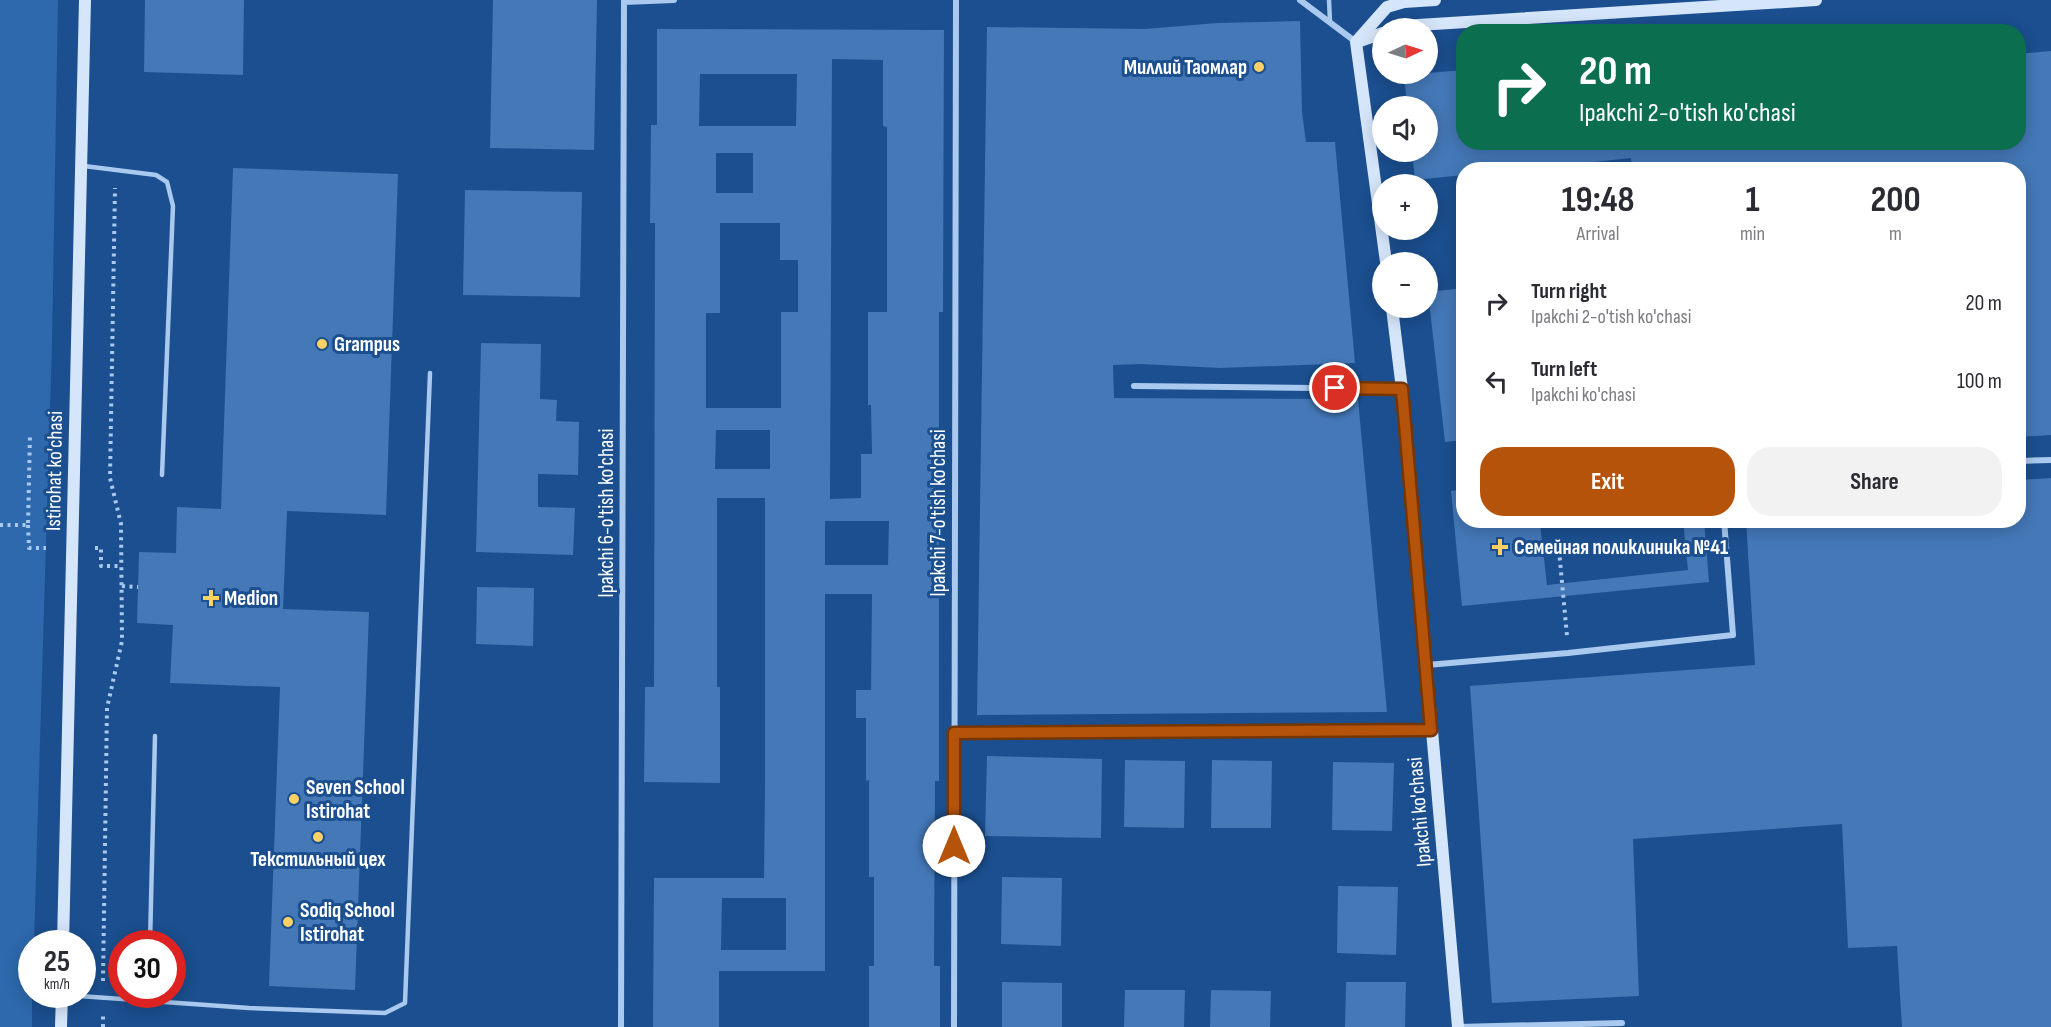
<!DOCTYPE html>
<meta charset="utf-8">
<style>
:root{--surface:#fff;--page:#f2f2f3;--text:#2b2b33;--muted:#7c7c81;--accent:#b45309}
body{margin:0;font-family:"Sofia Sans Condensed",sans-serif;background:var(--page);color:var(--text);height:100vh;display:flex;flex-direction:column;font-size:22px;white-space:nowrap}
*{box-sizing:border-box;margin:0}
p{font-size:20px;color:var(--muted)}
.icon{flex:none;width:33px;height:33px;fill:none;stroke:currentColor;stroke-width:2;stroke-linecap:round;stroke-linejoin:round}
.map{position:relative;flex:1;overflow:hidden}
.sheet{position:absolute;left:1456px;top:162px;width:570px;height:366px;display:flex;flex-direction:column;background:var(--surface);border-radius:24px;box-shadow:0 3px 15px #0003}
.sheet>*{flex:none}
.hud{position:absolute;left:1456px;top:24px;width:570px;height:126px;border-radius:24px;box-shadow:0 3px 15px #0003;background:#0b6e4f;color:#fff;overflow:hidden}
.needle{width:39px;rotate:86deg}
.fabs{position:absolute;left:1372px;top:18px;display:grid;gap:12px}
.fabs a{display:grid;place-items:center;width:66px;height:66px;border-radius:50%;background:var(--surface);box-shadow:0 3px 15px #0003;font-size:30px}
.speed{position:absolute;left:18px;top:930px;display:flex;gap:12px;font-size:30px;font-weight:700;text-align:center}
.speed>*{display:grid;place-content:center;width:78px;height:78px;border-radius:50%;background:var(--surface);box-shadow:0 3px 15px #0003;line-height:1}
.speed small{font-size:15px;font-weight:400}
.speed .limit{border:9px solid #d22;background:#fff;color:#111}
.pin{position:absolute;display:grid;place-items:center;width:51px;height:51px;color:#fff;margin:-26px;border:3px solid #fff;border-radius:50%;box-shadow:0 2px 6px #0007}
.me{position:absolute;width:66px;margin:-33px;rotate:0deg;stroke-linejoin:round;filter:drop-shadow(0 0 4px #0008)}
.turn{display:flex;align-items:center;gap:21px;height:126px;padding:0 24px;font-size:27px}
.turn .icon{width:78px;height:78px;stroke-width:2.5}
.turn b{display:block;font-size:42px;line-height:51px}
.eta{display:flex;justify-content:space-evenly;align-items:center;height:102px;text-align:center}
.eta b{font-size:36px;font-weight:700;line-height:42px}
.button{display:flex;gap:12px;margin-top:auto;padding:12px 24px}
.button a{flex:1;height:69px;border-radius:24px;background:var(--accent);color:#fff;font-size:24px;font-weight:700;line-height:69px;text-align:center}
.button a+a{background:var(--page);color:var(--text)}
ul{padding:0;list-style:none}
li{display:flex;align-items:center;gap:18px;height:78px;padding:0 24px}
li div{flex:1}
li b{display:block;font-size:22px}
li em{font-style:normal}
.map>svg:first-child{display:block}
.green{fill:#2e69ad}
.building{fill:#4478b7;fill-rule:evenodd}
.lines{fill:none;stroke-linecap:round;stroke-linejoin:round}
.path{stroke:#a9c9ee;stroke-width:4;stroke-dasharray:3 4.5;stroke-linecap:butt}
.service{stroke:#a9c9ee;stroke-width:4.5}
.minor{stroke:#a9c9ee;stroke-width:6}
.secondary{stroke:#d6e6fa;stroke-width:12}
.route-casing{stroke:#753606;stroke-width:15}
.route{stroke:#b45309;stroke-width:10}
.poi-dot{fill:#ffd166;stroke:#1b4f8f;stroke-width:2}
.labels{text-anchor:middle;stroke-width:6;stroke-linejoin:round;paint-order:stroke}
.poi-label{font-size:21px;font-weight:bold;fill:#fff;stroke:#1b4f8f;text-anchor:start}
.street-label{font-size:21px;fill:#fff;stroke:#1b4f8f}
</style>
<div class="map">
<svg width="2051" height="1027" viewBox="0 0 2051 1027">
<rect width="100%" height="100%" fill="#1b4f8f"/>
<path class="green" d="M 0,0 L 58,0 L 52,343 L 34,943 L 32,944 L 32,1027 L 0,1027 Z"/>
<path class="building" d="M 145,0 L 244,0 L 243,75 L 144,72 Z
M 493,0 L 597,0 L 594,150 L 490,148 Z
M 1300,21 L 1302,112 L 1306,142 L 1335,142 L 1355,363 L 1220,368 L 1141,364 L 1113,365 L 1114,398 L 1358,399 L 1387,712 L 977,715 L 987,27 L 1145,29 L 1217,23 Z
M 657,29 L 944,30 L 943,312 L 939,312 L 939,781 L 935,781 L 934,966 L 940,966 L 940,1027 L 869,1027 L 869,966 L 874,966 L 874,877 L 869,877 L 869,780 L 866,781 L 866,718 L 856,718 L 856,690 L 871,690 L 872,594 L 825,594 L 825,971 L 719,971 L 719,1027 L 653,1027 L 654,878 L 764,878 L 765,783 L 765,498 L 717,498 L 717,687 L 720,687 L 720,783 L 644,782 L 645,687 L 654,687 L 655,223 L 650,223 L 651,125 L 657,125 ZM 832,59 L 883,60 L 883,126 L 887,127 L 887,312 L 868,312 L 868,405 L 871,405 L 872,454 L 861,454 L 861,498 L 830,499 ZM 700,74 L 797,74 L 796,126 L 699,126 ZM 716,153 L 753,153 L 753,193 L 716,193 ZM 720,223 L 780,223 L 780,260 L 798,260 L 798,312 L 781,312 L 781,408 L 706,408 L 706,313 L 720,313 ZM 716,430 L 770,430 L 770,469 L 715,469 ZM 825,521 L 889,521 L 888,565 L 825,565 ZM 722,898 L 786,898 L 786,950 L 721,950 Z
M 2051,51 L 2051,435 L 2019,437 L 2019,170 L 1632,170 L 1631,158 L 1520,170 L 1464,170 L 1464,175 L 1415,180 L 1412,152 L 1428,152 L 1428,106 L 1407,106 L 1404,75 L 1464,70 L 1464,142 L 2019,142 L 2019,54 Z
M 233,168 L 398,174 L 386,515 L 287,511 L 283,609 L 369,612 L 355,990 L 269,986 L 280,687 L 170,683 L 173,625 L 137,623 L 139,552 L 176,553 L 177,507 L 221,509 Z
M 465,190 L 582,192 L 580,297 L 463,295 Z
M 1464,288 L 1464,440 L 1445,442 L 1428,292 Z
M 481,343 L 541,344 L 540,399 L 557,400 L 556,421 L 579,422 L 578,475 L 538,474 L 538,507 L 575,508 L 573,555 L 476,552 Z
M 2051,478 L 2051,1027 L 1902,1027 L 1897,946 L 1848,948 L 1842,824 L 1633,839 L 1639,996 L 1492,1003 L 1470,686 L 1755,665 L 1746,520 L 2019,520 L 2019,480 Z
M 1464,489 L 1464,520 L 1559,520 L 1559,522 L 1540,524 L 1547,585 L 1688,570 L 1683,520 L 1704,520 L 1709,582 L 1462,606 L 1451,491 Z
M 477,587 L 534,588 L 533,646 L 476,644 Z
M 987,756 L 1102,759 L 1101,838 L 985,836 Z
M 1125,760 L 1185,761 L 1184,828 L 1124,827 Z
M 1212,760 L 1272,761 L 1271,828 L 1211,828 Z
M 1333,762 L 1394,763 L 1392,831 L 1332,830 Z
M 1002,877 L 1062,878 L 1061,946 L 1001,944 Z
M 1338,886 L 1398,887 L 1396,955 L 1337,953 Z
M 1002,982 L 1062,983 L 1062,1027 L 1002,1027 Z
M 1346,982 L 1406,982 L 1405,1027 L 1345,1027 Z
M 1125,990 L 1185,990 L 1184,1027 L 1124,1027 Z
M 1211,990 L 1271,991 L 1270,1027 L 1210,1027 Z"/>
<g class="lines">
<path class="path" d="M 0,525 L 28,525 L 30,434
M 28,525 L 29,548 L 46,548
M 95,548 L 101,548 L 101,566 L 122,566
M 1559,550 L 1567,636
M 122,586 L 138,587
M 103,981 L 107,708 L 122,641 L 121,524 L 110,478 L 115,188
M 103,1027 L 103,1016"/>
<path class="service" d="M 1329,0 L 1330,22
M 84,166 L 156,175 L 167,182 L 173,206 L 162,475
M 150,944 L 155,736
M 65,995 L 249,1008 L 385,1013 L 405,1003 L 430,373"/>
<path class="minor" d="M 1300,0 L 1356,42
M 624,2 L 674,0
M 1134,386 L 1402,389
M 2019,461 L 2051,460
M 1427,665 L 1568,653 L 1733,635 L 1724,520
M 954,733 L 1431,730
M 621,1027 L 624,0
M 954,1027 L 956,0
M 1458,1027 L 1622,1023"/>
<path class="secondary" d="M 1394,28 L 1402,26 L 1816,0
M 1356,42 L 1386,262
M 1356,42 L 1387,7 L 1404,2 L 1435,0
M 1357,42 L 1383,33
M 1392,308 L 1402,389 L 1458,1027
M 63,944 L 85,0
M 61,1027 L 62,994"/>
</g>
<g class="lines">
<defs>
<path id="route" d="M 954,846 L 954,733 L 1431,730 L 1402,389 L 1335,388"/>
</defs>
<use href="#route" class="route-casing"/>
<use href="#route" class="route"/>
</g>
<g class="poi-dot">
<circle cx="1259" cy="67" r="6"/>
<circle cx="322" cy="344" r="6"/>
<path d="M1497 538h6v6h6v6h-6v6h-6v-6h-6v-6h6z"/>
<path d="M208 589h6v6h6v6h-6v6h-6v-6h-6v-6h6z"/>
<circle cx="294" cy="799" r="6"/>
<circle cx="318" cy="837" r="6"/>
<circle cx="288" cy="922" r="6"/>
</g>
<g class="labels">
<g class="poi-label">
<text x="1247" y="74" text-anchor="end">Миллий Таомлар</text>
<text x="334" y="351">Grampus</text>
<text x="1514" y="554">Семейная поликлиника №41</text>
<text x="224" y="605">Medion</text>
<text x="306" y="794">Seven School<tspan x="306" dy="24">Istirohat</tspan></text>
<text x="318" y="866" text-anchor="middle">Текстильный цех</text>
<text x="300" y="917">Sodiq School<tspan x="300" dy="24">Istirohat</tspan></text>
</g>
<g class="street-label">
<text transform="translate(54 471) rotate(-89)" y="7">Istirohat ko'chasi</text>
<text transform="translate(606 513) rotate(-90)" y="7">Ipakchi 6-o'tish ko'chasi</text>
<text transform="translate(938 513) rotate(-90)" y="7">Ipakchi 7-o'tish ko'chasi</text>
<text transform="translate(1419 812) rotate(-95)" y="7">Ipakchi ko'chasi</text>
</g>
</g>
</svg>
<div class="fabs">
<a><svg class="needle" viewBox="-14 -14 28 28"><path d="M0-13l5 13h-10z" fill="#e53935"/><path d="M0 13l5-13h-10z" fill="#7c7c81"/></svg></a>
<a><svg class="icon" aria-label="sound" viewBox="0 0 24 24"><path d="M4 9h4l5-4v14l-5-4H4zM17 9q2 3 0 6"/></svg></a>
<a>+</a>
<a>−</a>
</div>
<div class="speed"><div>25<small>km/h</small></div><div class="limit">30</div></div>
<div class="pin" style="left:1335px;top:388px;background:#d93025"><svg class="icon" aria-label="arrive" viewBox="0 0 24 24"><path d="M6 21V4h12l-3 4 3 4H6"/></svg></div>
<svg class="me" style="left:954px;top:846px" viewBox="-20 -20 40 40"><circle r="19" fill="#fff"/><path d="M0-13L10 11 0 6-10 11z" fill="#b45309"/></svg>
<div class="hud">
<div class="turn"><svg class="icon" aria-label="right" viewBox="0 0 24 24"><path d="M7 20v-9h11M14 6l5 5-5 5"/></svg><div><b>20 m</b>Ipakchi 2-o'tish ko'chasi</div></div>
</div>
<section class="sheet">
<div class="eta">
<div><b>19:48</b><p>Arrival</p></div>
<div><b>1</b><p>min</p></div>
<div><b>200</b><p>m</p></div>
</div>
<ul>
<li><svg class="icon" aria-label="right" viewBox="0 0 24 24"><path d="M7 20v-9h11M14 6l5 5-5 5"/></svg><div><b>Turn right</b><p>Ipakchi 2-o'tish ko'chasi</p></div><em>20 m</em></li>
<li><svg class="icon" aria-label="left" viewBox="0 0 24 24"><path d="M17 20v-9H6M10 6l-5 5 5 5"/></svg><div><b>Turn left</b><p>Ipakchi ko'chasi</p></div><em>100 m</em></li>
</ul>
<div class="button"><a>Exit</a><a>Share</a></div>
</section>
</div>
